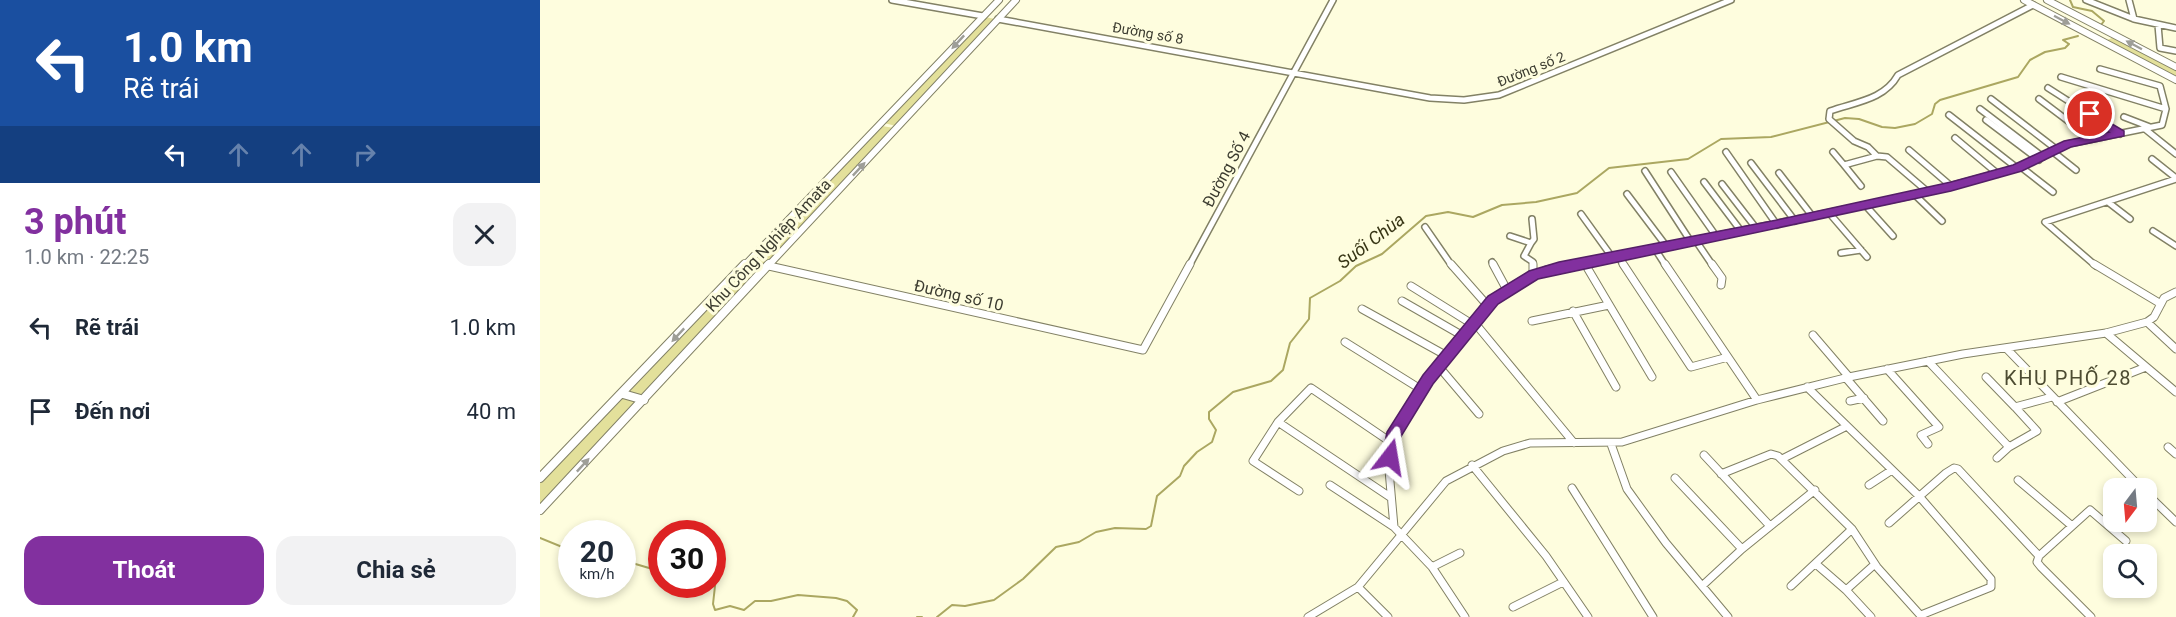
<!DOCTYPE html>
<html lang="vi">
<meta charset="utf-8">
<style>
:root{--surface:#fff;--page:#f2f2f3;--text:#1f2937;--muted:#747a83;--accent:#82309f}
body{margin:0;font-family:Roboto,sans-serif;background:var(--page);color:var(--text);height:100vh;display:flex;flex-direction:column;font-size:22px;white-space:nowrap}
*{box-sizing:border-box;margin:0}
p{font-size:20px;color:var(--muted)}
.icon{flex:none;width:33px;height:33px;fill:none;stroke:currentColor;stroke-width:2;stroke-linecap:round;stroke-linejoin:round}
.map{position:relative;flex:1;overflow:hidden}
.details{display:flex;flex-direction:column;background:var(--surface);width:540px}
.details>*{flex:none}
.top-card{background:#1a4fa0;color:#fff;overflow:hidden}
.needle{width:39px;rotate:196deg}
.controls{position:absolute;left:1563px;top:478px;display:grid;gap:12px}
.controls a{display:grid;place-items:center;width:54px;height:54px;border-radius:12px;background:var(--surface);box-shadow:0 3px 9px #0003;font-size:30px}
.speed{position:absolute;left:18px;top:520px;display:flex;gap:12px;font-size:30px;font-weight:700;text-align:center}
.speed>*{display:grid;place-content:center;width:78px;height:78px;border-radius:50%;background:var(--surface);box-shadow:0 3px 9px #0003;line-height:1}
.speed small{font-size:15px;font-weight:400}
.speed .limit{border:9px solid #d22;background:#fff;color:#111}
.pin{position:absolute;display:grid;place-items:center;width:51px;height:51px;color:#fff;margin:-26px;border:3px solid #fff;border-radius:50%;box-shadow:0 2px 6px #0007}
.me{position:absolute;width:66px;margin:-33px;rotate:14deg;stroke-linejoin:round;filter:drop-shadow(0 0 4px #0008)}
.turn{display:flex;align-items:center;gap:21px;height:126px;padding:0 24px;font-size:27px}
.turn .icon{width:78px;height:78px;stroke-width:2.5}
.turn b{display:block;font-size:42px;line-height:51px}
.lanes{display:flex;align-items:center;height:57px;padding:0 24px;background:#0003;justify-content:center;gap:30px;direction:ltr}
.lanes .off{opacity:.35}
.round{display:grid;place-items:center;flex:none;width:63px;height:63px;border-radius:18px;background:var(--page)}
.summary{display:flex;align-items:center;justify-content:space-between;height:102px;padding:0 24px}
h1{font-size:36px;font-weight:700;line-height:45px;color:var(--accent)}
.button{display:flex;gap:12px;margin-top:auto;padding:12px 24px}
.button a{flex:1;height:69px;border-radius:18px;background:var(--accent);color:#fff;font-size:24px;font-weight:700;line-height:69px;text-align:center}
.button a+a{background:var(--page);color:var(--text)}
ul{padding:0;list-style:none}
li{display:flex;align-items:center;gap:18px;height:84px;padding:0 24px}
li div{flex:1}
li b{display:block;font-size:22px}
li em{font-style:normal}
main{display:flex;flex:1;min-height:0}
.map>svg:first-child{display:block}
.green{fill:#e3e09b}
.lines{fill:none;stroke-linecap:round;stroke-linejoin:round}
.stream{stroke:#aba761;stroke-width:2}
.minor-far1-casing{stroke:#828165;stroke-width:8}
.minor-casing{stroke:#828165;stroke-width:9}
.tertiary-far1-casing{stroke:#828165;stroke-width:8}
.tertiary-casing{stroke:#828165;stroke-width:10}
.minor-far1{stroke:#fff;stroke-width:5}
.minor{stroke:#fff;stroke-width:7}
.tertiary-far1{stroke:#fff;stroke-width:6}
.tertiary{stroke:#fff;stroke-width:8}
.oneway{fill:#9e9e98}
.route{fill:#82309f;stroke:#541f67;stroke-width:1.5}
.labels{text-anchor:middle;stroke-width:6;stroke-linejoin:round;paint-order:stroke}
.far-street-label{font-size:14px;fill:#3c3c30;stroke:#fefdde}
.street-label{font-size:16px;fill:#3c3c30;stroke:#fefdde}
.water-label{font-size:18px;font-style:italic;fill:#373515;stroke:#fefdde}
.quarter-label{font-size:20px;letter-spacing:1.5px;fill:#4d4c32;stroke:#fefdde}
</style>
<main>
<section class="details">
<div class="top-card">
<div class="turn"><svg class="icon" aria-label="left" viewBox="0 0 24 24"><path d="M17 20v-9H6M10 6l-5 5 5 5"/></svg><div><b>1.0 km</b>Rẽ trái</div></div>
<div class="lanes"><svg class="icon" aria-label="left" viewBox="0 0 24 24"><path d="M17 20v-9H6M10 6l-5 5 5 5"/></svg><svg class="icon off" aria-label="ahead" viewBox="0 0 24 24"><path d="M12 20V5M6 11l6-6 6 6"/></svg><svg class="icon off" aria-label="ahead" viewBox="0 0 24 24"><path d="M12 20V5M6 11l6-6 6 6"/></svg><svg class="icon off" aria-label="right" viewBox="0 0 24 24"><path d="M7 20v-9h11M14 6l5 5-5 5"/></svg></div>
</div>
<div class="summary"><div><h1>3 phút</h1><p>1.0 km · 22:25</p></div><a class="round"><svg class="icon" aria-label="close" viewBox="0 0 24 24"><path d="M6 6l12 12M18 6L6 18"/></svg></a></div>
<ul>
<li><svg class="icon" aria-label="left" viewBox="0 0 24 24"><path d="M17 20v-9H6M10 6l-5 5 5 5"/></svg><div><b>Rẽ trái</b></div><em>1.0 km</em></li>
<li><svg class="icon" aria-label="arrive" viewBox="0 0 24 24"><path d="M6 21V4h12l-3 4 3 4H6"/></svg><div><b>Đến nơi</b></div><em>40 m</em></li>
</ul>
<div class="button"><a>Thoát</a><a>Chia sẻ</a></div>
</section>
<div class="map">
<svg width="1636" height="617" viewBox="0 0 1636 617">
<rect width="100%" height="100%" fill="#fefdde"/>
<path class="green" d="M 445,17 L 455,19 L 356,126 L 344,123 Z
M 1574,37 L 1636,69 L 1636,78 L 1565,41 Z
M 342,126 L 354,128 L 227,264 L 214,261 Z
M 211,264 L 224,267 L 103,397 L 88,393 Z
M 84,397 L 99,401 L 0,505 L 0,483 Z"/>
<g class="lines">
<path class="stream" d="M 1530,0 L 1533,7 L 1552,11 L 1564,21 L 1561,25
M 0,538 L 32,551
M 82,560 L 109,568 L 122,565
M 172,561 L 177,568 L 173,604 L 175,610 L 190,606 L 204,610 L 215,601 L 231,601 L 258,595 L 296,598 L 307,601 L 317,610 L 313,617
M 377,617 L 382,617
M 397,617 L 412,605 L 425,606 L 454,600 L 483,579 L 516,547 L 539,542 L 556,532 L 575,528 L 606,529 L 611,526 L 617,496 L 640,476 L 644,466 L 657,452 L 672,442 L 676,430 L 669,419 L 669,412 L 693,392 L 731,381 L 743,370 L 750,343 L 769,319 L 770,298 L 800,281 L 816,266 L 842,254 L 886,216 L 908,212 L 933,217 L 962,205 L 996,202 L 1037,193 L 1069,168 L 1148,159 L 1181,139 L 1231,137 L 1305,118 L 1319,119 L 1342,127 L 1355,128 L 1375,124 L 1392,114 L 1395,104 L 1400,100 L 1478,77 L 1490,60 L 1505,52 L 1525,48 L 1529,44 L 1523,40 L 1538,36"/>
<defs>
<path id="minor-far1" d="M 352,0 L 443,16
M 1546,0 L 1594,19 L 1636,28
M 1589,0 L 1594,19
M 458,19 L 890,98 L 924,100 L 959,95 L 1191,0
M 1618,25 L 1620,48 L 1636,51
M 1521,77 L 1626,109
M 1508,88 L 1580,134
M 1451,99 L 1516,149
M 1499,99 L 1552,139
M 1440,109 L 1503,157
M 1409,115 L 1477,168
M 1584,117 L 1610,127
M 1446,120 L 1499,160
M 1605,129 L 1636,154
M 1415,138 L 1458,174
M 1369,150 L 1411,186
M 1512,151 L 1536,170
M 1186,152 L 1237,225
M 1293,152 L 1304,165
M 1612,159 L 1636,178
M 1211,163 L 1255,221
M 1481,167 L 1513,192
M 1105,171 L 1151,242
M 1131,172 L 1176,236
M 1239,173 L 1273,217
M 1164,182 L 1201,231
M 1182,184 L 1216,228
M 1321,186 L 1304,165 L 1337,156
M 1388,192 L 1347,157 L 1337,156 L 1328,147 L 1314,141 L 1289,119 L 1290,111 C 1315,102 1344,100 1358,75 L 1493,5
M 1087,194 L 1127,247
M 1375,195 L 1402,221
M 1568,202 L 1590,219
M 1326,206 L 1353,236
M 1041,214 L 1072,257
M 1290,214 L 1327,257
M 885,227 L 912,266
M 1613,231 L 1636,246
M 970,236 L 991,243 L 984,256 L 993,262 L 993,266
M 1156,241 L 1173,266
M 991,243 L 994,239 L 992,219
M 1115,249 L 1126,266
M 1301,253 L 1321,250
M 1078,256 L 1084,266
M 952,262 L 954,266
M 1044,263 L 1046,266
M 649,266 L 793,0
M 1027,266 L 1375,195 L 1477,168 L 1528,144 L 1622,125 L 1626,109 L 1620,86 L 1560,69
M 1556,266 L 1505,222 L 1636,179"/>
<path id="minor" d="M 911,264 L 948,306
M 953,264 L 967,290
M 993,264 L 993,275
M 1045,264 L 1112,377
M 1083,264 L 1151,367 L 1188,357
M 1125,264 L 1217,400
M 1172,264 L 1182,278 L 1181,285
M 1554,264 L 1621,304
M 229,266 L 603,350 L 650,264
M 871,286 L 932,324
M 862,301 L 923,336
M 822,309 L 907,356
M 1033,311 L 1076,387
M 992,321 L 1069,305
M 934,322 L 1034,443
M 1607,322 L 1636,349
M 1566,333 L 1636,392
M 1273,335 L 1309,377
M 805,342 L 882,390
M 1466,348 L 1602,489
M 1388,361 L 1469,447
M 900,368 L 939,414
M 1347,369 L 1399,427 L 1381,435 L 1388,444
M 1446,377 L 1475,407
M 1306,378 L 1343,421
M 1267,387 L 1379,496 L 1451,579 L 1451,587 L 1381,615
M 1310,401 L 1324,398
M 1517,402 L 1606,367
M 738,422 L 850,497
M 1071,444 L 1087,489 L 1126,543 L 1188,617
M 1628,447 L 1636,454
M 1164,455 L 1230,526
M 1457,458 L 1469,447 L 1497,431 L 1475,407 L 1512,397
M 1242,459 L 1307,426
M 932,465 L 1006,556 L 1048,617
M 1181,474 L 1231,454 L 1238,456 L 1312,529 L 1337,567 L 1382,617
M 1135,478 L 1202,549
M 1478,480 L 1532,526
M 790,485 L 854,527
M 1329,485 L 1352,470
M 1032,488 L 1113,617
M 759,491 L 713,461 L 738,422 L 771,388 L 852,443
M 1606,493 L 1636,522
M 1349,523 L 1406,473 L 1414,468 L 1418,469 L 1499,556 L 1497,562 L 1501,567 L 1551,617
M 1499,556 L 1550,510 L 1586,541
M 1276,564 L 1306,590 L 1335,564
M 892,567 L 920,553
M 1162,586 L 1202,549 L 1275,490
M 1251,586 L 1312,529
M 818,587 L 848,617
M 1306,590 L 1331,617
M 973,607 L 1023,582
M 768,617 L 818,587 L 906,481 L 963,451 L 990,443 L 1082,442 L 1217,400 L 1309,377 L 1423,354 L 1566,333 L 1607,322 L 1614,317 L 1624,298 L 1636,292
M 925,617 L 892,567 L 854,527 L 849,470 L 852,436 L 888,379 L 943,310 L 967,290 L 1006,270 L 1034,264"/>
<path id="tertiary-far1" d="M 1484,0 L 1636,80
M 1507,0 L 1636,67
M 204,266 L 459,0
M 228,266 L 476,0"/>
<path id="tertiary" d="M 83,394 L 104,400
M 0,478 L 205,264
M 0,510 L 229,264"/>
</defs>
<use href="#minor-far1" class="minor-far1-casing"/>
<use href="#minor" class="minor-casing"/>
<use href="#tertiary-far1" class="tertiary-far1-casing"/>
<use href="#tertiary" class="tertiary-casing"/>
<use href="#minor-far1" class="minor-far1"/>
<use href="#minor" class="minor"/>
<use href="#tertiary-far1" class="tertiary-far1"/>
<use href="#tertiary" class="tertiary"/>
</g>
<defs><path id="oneway-solid" d="M-6-.8H1V-3.2L6.5 0L1 3.2V.8H-6Z" transform="scale(1.5)"/></defs>
<g class="oneway">
<use href="#oneway-solid" transform="translate(1522 20) rotate(28)"/>
<use href="#oneway-solid" transform="translate(418 42) rotate(133)"/>
<use href="#oneway-solid" transform="translate(1594 45) rotate(-152)"/>
<use href="#oneway-solid" transform="translate(319 169) rotate(-47)"/>
<use href="#oneway-solid" transform="translate(138 335) rotate(133)"/>
<use href="#oneway-solid" transform="translate(43 465) rotate(-47)"/>
</g>
<path class="route" d="M 1550,111 L 1584,131 L 1584,136 L 1531,147 L 1482,171 L 1411,191 L 998,279 L 958,304 L 893,384 L 860,438 L 856,462 L 845,462 L 842,457 L 847,432 L 883,375 L 948,296 L 989,271 L 1019,262 L 1237,220 L 1411,182 L 1473,165 L 1524,141 L 1569,132 L 1546,117 L 1544,114 Z"/>
<g class="labels">
<g class="far-street-label">
<text transform="translate(608 33) rotate(10)" y="5">Đường số 8</text>
<text transform="translate(991 69) rotate(-22)" y="5">Đường số 2</text>
</g>
<g class="street-label">
<text transform="translate(686 169) rotate(-62)" y="6">Đường Số 4</text>
<text transform="translate(228 245) rotate(-47)" y="6">Khu Công Nghiệp Amata</text>
<text transform="translate(419 295) rotate(13)" y="6">Đường số 10</text>
</g>
<g class="water-label">
<text transform="translate(831 241) rotate(-37)" y="6">Suối Chùa</text>
</g>
<g class="quarter-label">
<text x="1528" y="385">KHU PHỐ 28</text>
</g>
</g>
</svg>
<div class="controls">
<a><svg class="needle" viewBox="-14 -14 28 28"><path d="M0-13l5 13h-10z" fill="#e53935"/><path d="M0 13l5-13h-10z" fill="#747a83"/></svg></a>
<a><svg class="icon" aria-label="search" viewBox="0 0 24 24"><circle cx="10" cy="10" r="6"/><path d="M15 15l6 6"/></svg></a>
</div>
<div class="speed"><div>20<small>km/h</small></div><div class="limit">30</div></div>
<div class="pin" style="left:1550px;top:114px;background:#d93025"><svg class="icon" aria-label="arrive" viewBox="0 0 24 24"><path d="M6 21V4h12l-3 4 3 4H6"/></svg></div>
<svg class="me" style="left:850px;top:457px" viewBox="-20 -20 40 40"><path d="M0-17L14 15 0 8-14 15z" fill="#82309f" stroke="#fff" stroke-width="4"/></svg>
</div>
</main>
